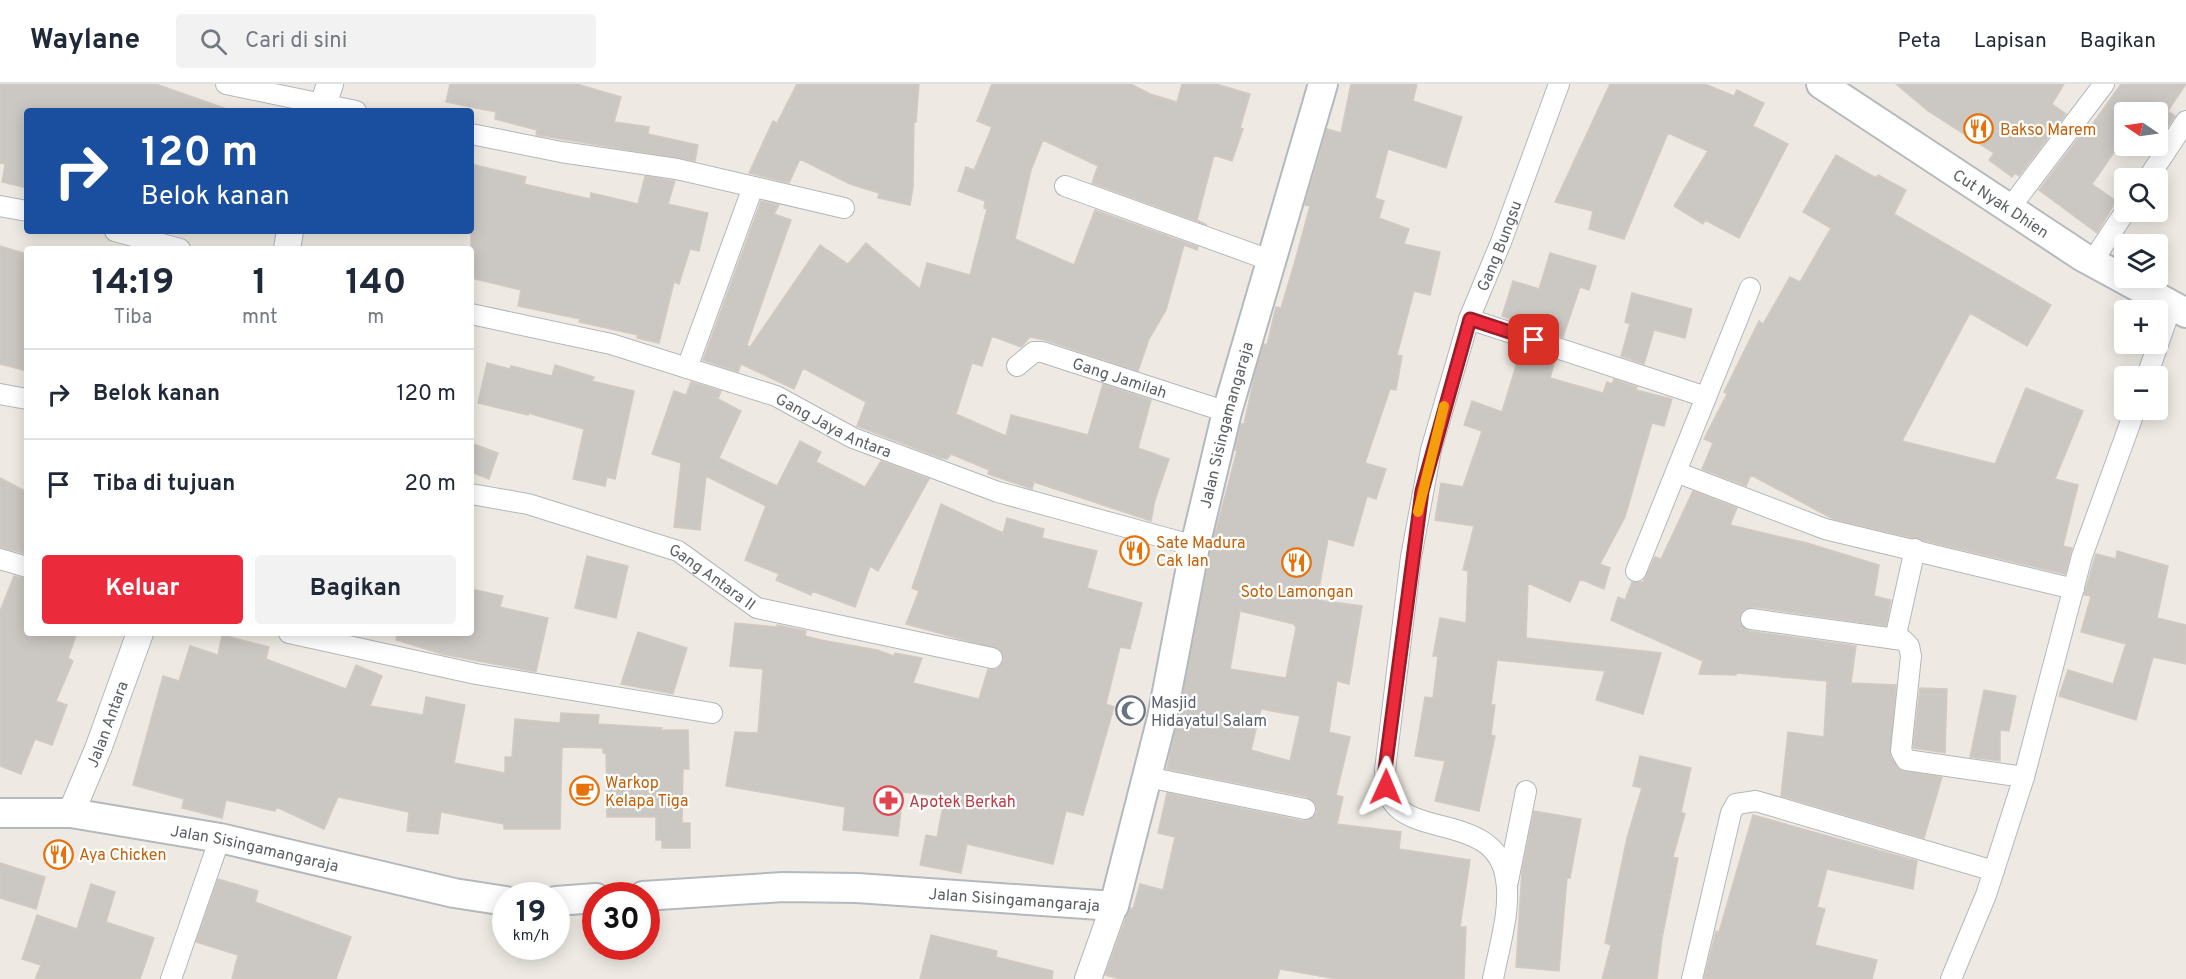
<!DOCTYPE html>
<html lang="id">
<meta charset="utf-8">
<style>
:root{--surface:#fff;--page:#f2f2f3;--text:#1f2937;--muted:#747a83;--line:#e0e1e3;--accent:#eb2b3c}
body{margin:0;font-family:Overpass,sans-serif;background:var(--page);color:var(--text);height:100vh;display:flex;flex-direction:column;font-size:22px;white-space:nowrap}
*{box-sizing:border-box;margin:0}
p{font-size:20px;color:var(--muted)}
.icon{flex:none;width:33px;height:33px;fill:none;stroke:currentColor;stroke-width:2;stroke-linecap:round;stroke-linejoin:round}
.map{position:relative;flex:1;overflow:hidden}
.panel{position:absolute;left:24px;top:162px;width:450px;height:390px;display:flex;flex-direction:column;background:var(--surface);border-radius:6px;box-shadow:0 3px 15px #0003}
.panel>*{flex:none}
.guide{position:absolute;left:24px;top:24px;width:450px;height:126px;border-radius:6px;box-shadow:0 3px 15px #0003;background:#1a4fa0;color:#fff;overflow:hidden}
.needle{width:39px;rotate:283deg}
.buttons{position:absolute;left:2114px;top:18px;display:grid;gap:12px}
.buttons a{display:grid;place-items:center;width:54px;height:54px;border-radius:6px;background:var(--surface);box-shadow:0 3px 15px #0003;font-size:30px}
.speed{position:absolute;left:492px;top:798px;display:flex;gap:12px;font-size:30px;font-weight:700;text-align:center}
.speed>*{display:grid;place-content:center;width:78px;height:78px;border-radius:50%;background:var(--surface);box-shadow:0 3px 15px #0003;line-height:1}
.speed small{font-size:15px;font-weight:400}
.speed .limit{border:9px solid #d22;background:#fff;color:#111}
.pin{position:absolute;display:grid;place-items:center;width:51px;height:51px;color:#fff;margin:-26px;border-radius:12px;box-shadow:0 3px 9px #0006}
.me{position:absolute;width:66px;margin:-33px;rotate:1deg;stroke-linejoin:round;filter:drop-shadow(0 0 4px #0008)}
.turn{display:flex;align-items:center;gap:21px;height:126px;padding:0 18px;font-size:27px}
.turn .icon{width:78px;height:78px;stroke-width:2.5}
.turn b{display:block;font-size:42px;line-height:51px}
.eta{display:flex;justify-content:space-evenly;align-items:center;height:102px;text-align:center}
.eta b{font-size:36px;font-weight:700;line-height:42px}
.primary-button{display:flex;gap:12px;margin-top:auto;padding:12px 18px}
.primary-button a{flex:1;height:69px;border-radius:6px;background:var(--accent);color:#fff;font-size:24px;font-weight:700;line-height:69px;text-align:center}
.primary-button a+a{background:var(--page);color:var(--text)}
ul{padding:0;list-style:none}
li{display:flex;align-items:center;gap:18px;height:90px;padding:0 18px;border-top:2px solid var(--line)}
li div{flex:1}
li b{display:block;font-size:22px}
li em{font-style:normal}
header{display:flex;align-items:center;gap:36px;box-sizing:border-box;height:84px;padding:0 30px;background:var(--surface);border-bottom:2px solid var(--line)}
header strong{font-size:28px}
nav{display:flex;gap:33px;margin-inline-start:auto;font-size:21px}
.search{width:420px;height:54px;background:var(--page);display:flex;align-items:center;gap:15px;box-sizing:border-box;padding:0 21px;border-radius:6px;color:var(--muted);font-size:22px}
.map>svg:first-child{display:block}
.building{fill:#cbc7c2;stroke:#d3cac1;stroke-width:1.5;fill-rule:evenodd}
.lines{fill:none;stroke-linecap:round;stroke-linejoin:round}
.minor-casing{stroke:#b3b7ba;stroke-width:22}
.tertiary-casing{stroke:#b3b7ba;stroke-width:28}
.secondary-casing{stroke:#b4b9bd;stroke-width:32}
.minor{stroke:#fff;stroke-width:20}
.tertiary{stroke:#fff;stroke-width:26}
.secondary{stroke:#fff;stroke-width:28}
.route-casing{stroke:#991c27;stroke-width:15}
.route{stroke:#eb2b3c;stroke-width:10}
.slow{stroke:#f59e0b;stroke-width:10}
.labels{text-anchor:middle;stroke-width:4.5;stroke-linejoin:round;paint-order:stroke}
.food-label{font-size:16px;fill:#c56008;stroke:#fff;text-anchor:start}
.street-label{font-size:16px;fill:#5b6064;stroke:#fff}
.worship-label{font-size:16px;fill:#5b616d;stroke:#fff;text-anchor:start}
.health-label{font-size:16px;fill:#be3a42;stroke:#fff;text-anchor:start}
</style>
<header>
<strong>Waylane</strong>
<div class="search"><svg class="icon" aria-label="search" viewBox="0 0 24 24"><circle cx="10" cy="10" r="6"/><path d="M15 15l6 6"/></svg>Cari di sini</div>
<nav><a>Peta</a><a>Lapisan</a><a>Bagikan</a></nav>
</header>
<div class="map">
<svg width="2186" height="895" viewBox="0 0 2186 895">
<rect width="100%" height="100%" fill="#eeeae3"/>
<path class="building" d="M 0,0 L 156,0 L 224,24 L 223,27 L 27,27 L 27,104 L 2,98 L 5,80 L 0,79 Z
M 450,0 L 577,0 L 621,13 L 614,38 L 649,43 L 648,50 L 698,61 L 695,77 L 536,51 L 537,46 L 495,35 L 496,28 L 446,18 Z
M 797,0 L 919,0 L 916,38 L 914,38 L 913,103 L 910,121 L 878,114 L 879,109 L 850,100 L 800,75 L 789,99 L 749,89 L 773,37 L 777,39 Z
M 992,0 L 1131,0 L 1150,10 L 1177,18 L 1182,0 L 1216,0 L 1250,10 L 1240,44 L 1243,45 L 1232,77 L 1214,71 L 1197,136 L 1207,141 L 1092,99 L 1098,82 L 1043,56 L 1031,86 L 1015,155 L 1074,181 L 1095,126 L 1198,163 L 1197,166 L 1184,161 L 1166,226 L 1149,255 L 1138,287 L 1045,256 L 1030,253 L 1021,263 L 992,252 L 982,282 L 972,279 L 956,330 L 1006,352 L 1011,331 L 1088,351 L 1103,300 L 1151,316 L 1138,364 L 1169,375 L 1155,416 L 1151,437 L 1034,398 L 1032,405 L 988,390 L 989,386 L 951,370 L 947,375 L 941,374 L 857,342 L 866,318 L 803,284 L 794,305 L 741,280 L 738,288 L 703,276 L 761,117 L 779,121 L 774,130 L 791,136 L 747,261 L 750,263 L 820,161 L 848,180 L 866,159 L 920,205 L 927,179 L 970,191 L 987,125 L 984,124 L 985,117 L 958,107 L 966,83 L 974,86 L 992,43 L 977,37 Z
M 1351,0 L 1417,0 L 1413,17 L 1462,33 L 1446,84 L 1388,65 L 1375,114 L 1384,117 L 1379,134 L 1409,145 L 1404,160 L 1440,168 L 1430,211 L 1414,207 L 1397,271 L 1402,272 L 1396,306 L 1390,305 L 1365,379 L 1386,385 L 1376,415 L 1367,412 L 1353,462 L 1328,455 L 1317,516 L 1362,522 L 1349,600 L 1337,597 L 1329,648 L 1350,653 L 1336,711 L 1343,713 L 1337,740 L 1401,748 L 1399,765 L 1470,776 L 1460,843 L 1466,843 L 1464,895 L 1337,895 L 1280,885 L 1277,895 L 1120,895 L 1105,891 L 1126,833 L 1131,824 L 1133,825 L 1140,800 L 1163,806 L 1175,753 L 1158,749 L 1167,709 L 1303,737 L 1309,736 L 1317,728 L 1316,721 L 1307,713 L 1167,685 L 1211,465 L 1237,367 L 1235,366 L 1241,340 L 1244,340 L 1255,290 L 1264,260 L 1267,261 L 1276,223 L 1281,224 L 1295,177 L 1310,122 L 1305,121 L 1327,45 L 1341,49 ZM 1240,527 L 1294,540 L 1296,544 L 1286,594 L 1230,585 ZM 1261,625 L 1300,632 L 1290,677 L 1251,666 Z
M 1610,0 L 1705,0 L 1734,12 L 1737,6 L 1764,19 L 1753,42 L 1788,60 L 1739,154 L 1705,136 L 1703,140 L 1674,122 L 1708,67 L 1668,49 L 1624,155 L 1589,145 L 1593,127 L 1555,118 Z
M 1896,0 L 2064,0 L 2052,20 L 2066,30 L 2019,92 L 2015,89 L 2012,93 L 1989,76 L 1994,69 L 1928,27 Z
M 2121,0 L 2186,0 L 2168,27 L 2175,32 L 2157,58 L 2157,28 L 2124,28 L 2124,54 L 2092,100 L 2116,117 L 2097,149 L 2039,106 L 2089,40 L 2091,42 Z
M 1836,71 L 1876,94 L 1878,91 L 1906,106 L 1894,130 L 2051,221 L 2027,262 L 1970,229 L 1902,357 L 1995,380 L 2026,304 L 2083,327 L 2055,395 L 2078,401 L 2063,462 L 2072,464 L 2065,490 L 1833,435 L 1751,391 L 1746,402 L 1702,385 L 1713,359 L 1704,355 L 1727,310 L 1724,308 L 1759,237 L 1763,240 L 1790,193 L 1800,198 L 1831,144 L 1803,128 Z
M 471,80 L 526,93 L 524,100 L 590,115 L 591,109 L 638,120 L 645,92 L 675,97 L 668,120 L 708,129 L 699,167 L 690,165 L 679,200 L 674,198 L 659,259 L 637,254 L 638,251 L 579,238 L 580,235 L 518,222 L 521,206 L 471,194 Z
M 0,162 L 27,170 L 27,287 L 0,280 Z
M 1550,169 L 1596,182 L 1589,206 L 1580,203 L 1563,253 L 1502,232 L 1513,197 L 1539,205 Z
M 1632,209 L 1692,225 L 1685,254 L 1654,246 L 1644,280 L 1621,272 L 1630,240 L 1625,238 Z
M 1521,265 L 1555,276 L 1550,294 L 1603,309 L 1607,298 L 1612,300 L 1614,295 L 1637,303 L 1636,306 L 1672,315 L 1664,342 L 1652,339 L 1625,433 L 1600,480 L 1610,484 L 1604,505 L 1580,495 L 1570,518 L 1528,499 L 1526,554 L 1661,569 L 1643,630 L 1596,616 L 1605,587 L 1497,576 L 1491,621 L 1495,621 L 1491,651 L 1495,652 L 1479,727 L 1435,717 L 1445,677 L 1415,672 L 1425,613 L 1433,614 L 1438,572 L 1433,572 L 1440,534 L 1466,539 L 1468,487 L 1463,486 L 1474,442 L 1435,436 L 1441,399 L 1463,403 L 1482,347 L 1464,341 L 1472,317 L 1502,328 Z
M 487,279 L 510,285 L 511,282 L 552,292 L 555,281 L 594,293 L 592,297 L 634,307 L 615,395 L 607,393 L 605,402 L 573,395 L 584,345 L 528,329 L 528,331 L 478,319 Z
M 691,298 L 721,307 L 718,315 L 741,327 L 719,374 L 777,402 L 800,357 L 821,368 L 816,378 L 865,403 L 881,377 L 929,395 L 878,487 L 870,482 L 855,523 L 812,507 L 811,511 L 776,496 L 779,490 L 745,476 L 766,422 L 706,392 L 700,446 L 674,443 L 681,379 L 652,370 L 674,307 L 686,311 Z
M 471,359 L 498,369 L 489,395 L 471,388 Z
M 0,394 L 27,408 L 27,470 L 0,463 Z
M 1693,407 L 1737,424 L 1730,441 L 1807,459 L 1879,481 L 1874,512 L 1891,516 L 1886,542 L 1753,523 L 1742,527 L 1740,539 L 1749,547 L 1856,562 L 1851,599 L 1896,601 L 1891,673 L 1900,686 L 1942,693 L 1924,754 L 1781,712 L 1788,648 L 1824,653 L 1827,597 L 1736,589 L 1736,591 L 1699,590 L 1703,577 L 1611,536 L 1618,513 L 1625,516 L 1632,498 L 1643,498 L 1655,473 L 1661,475 Z
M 941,420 L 1003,449 L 1007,434 L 1044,445 L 1042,454 L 1097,467 L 1087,504 L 1142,519 L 1130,565 L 1120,563 L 1106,620 L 1114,623 L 1083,731 L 1066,727 L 1053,780 L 967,760 L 961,789 L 920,781 L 926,751 L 937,753 L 945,712 L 903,708 L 898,752 L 843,746 L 845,723 L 726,702 L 735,648 L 758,649 L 763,585 L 730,582 L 735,539 L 777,543 L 777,541 L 806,547 L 805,552 L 821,556 L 877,566 L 894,572 L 895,569 L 922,574 L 913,599 L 979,615 L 988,585 L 996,585 L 1004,577 L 1000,566 L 906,540 L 919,507 L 912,504 Z
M 2117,467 L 2168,482 L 2157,534 L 2186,541 L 2186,580 L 2153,573 L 2136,636 L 2059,612 L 2068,586 L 2113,600 L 2126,560 L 2081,548 L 2091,512 L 2084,511 L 2096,470 L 2116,475 Z
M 587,472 L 628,482 L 616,534 L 575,524 Z
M 14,492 L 27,495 L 27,549 L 77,549 L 68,574 L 73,577 L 56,617 L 67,621 L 52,661 L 35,655 L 21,690 L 0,682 L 0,527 Z
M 471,505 L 503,512 L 500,523 L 548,534 L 536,588 L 442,570 L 396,556 L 397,549 L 471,549 Z
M 638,548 L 687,564 L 673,610 L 621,600 Z
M 222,551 L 269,563 L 266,575 L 346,605 L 356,581 L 382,592 L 370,622 L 423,631 L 426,613 L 465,621 L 454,679 L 505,689 L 505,673 L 512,673 L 515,635 L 560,639 L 561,629 L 599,631 L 598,640 L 662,644 L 661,646 L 688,646 L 689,685 L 683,685 L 682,739 L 690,739 L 690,764 L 662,764 L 662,756 L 656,756 L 656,733 L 607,733 L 606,669 L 603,669 L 603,664 L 562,663 L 560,745 L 504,745 L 504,740 L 441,728 L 438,750 L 407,747 L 409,728 L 338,713 L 324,745 L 276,723 L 275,727 L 226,716 L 222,734 L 182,724 L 184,715 L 133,701 L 163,592 L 179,597 L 190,562 L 218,571 Z
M 1920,604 L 1947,605 L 1945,669 L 1913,664 Z
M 1984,606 L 2016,612 L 2009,647 L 2000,646 L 2000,677 L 1970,673 Z
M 1640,672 L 1691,684 L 1681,728 L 1685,730 L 1673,773 L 1678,774 L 1662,854 L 1657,895 L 1602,895 L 1611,861 L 1605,859 L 1627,754 L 1642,704 L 1633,702 Z
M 1534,727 L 1581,735 L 1570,794 L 1567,794 L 1559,887 L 1516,883 L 1522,786 Z
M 1753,731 L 1917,777 L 1913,805 L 1827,785 L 1817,823 L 1825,825 L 1815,861 L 1877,876 L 1872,895 L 1704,895 L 1716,847 L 1719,848 Z
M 0,779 L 45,793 L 36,825 L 0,814 Z
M 218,795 L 258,807 L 255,818 L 351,853 L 336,895 L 232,895 L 238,871 L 196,858 Z
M 91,800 L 115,808 L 106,838 L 154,854 L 140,895 L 35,895 L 41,881 L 22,875 L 37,831 L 77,845 Z
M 931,851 L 997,867 L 996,873 L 1053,887 L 1052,895 L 920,895 Z"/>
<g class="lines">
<defs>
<g id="minor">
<path d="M 226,0 L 356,27"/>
<path d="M 471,50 L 561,68 L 677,85 L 844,124"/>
<path d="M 2148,94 L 2186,37"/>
<path d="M 1065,102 L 1272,177"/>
<path d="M 0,122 L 27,127"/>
<path d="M 2009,125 L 2104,0"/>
<path d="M 115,147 L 180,165"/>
<path d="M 2092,178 L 2125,128"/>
<path id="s1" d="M 471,230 L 611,260 L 776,312 L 853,354 L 998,408 L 1195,462"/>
<path d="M 1469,235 L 1706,313"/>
<path id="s2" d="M 1017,282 L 1034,268 L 1042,268 L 1227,328"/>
<path d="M 687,284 L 753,103"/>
<path d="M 2147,292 L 2171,223"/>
<path d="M 0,310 L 27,315"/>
<path d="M 1676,388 L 1825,445 L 2074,505"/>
<path id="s3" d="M 471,410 L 528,420 L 678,467 L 757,524 L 992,574"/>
<path d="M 0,475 L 27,483"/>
<path d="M 1636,487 L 1750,204"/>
<path d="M 1751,535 L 1903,556 L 1909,562 L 1911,572 L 1901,667 L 1906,676 L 2024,693"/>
<path d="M 289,549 L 476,590 L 712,629"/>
<path d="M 1895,555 L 1915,465"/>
<path d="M 1147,693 L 1305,725"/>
<path d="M 1508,797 L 1526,707"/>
<path d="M 171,895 L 220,754"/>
<path id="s4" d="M 1493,895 C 1499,863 1511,827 1506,795 C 1497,731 1415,753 1392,717 C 1386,707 1386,696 1385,686 L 1411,473 L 1431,366 L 1469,235 L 1501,158 L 1559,0"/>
<path d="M 1692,895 L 1731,729 L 1736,720 L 1756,717 L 1994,787"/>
<path d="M 1951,895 L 1986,811 L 2024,693 L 2082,472 L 2135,326"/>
</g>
<g id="tertiary">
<path d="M 321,27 L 330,0"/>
<path d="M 287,165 L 290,147"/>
<path id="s5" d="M 71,729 L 98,665 L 140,549"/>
<path d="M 1088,895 L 1114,822"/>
</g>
<g id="secondary">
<path id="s6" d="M 1821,0 L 2083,173 L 2186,229"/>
<path id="s7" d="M 0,729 L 71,729 L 220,754 L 454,809 L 506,817"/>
<path id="s8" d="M 643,812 L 783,803 L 857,804 L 1114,822 L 1162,634 L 1195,462 L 1227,328 L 1323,0"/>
<path d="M 556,817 L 596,814"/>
</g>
</defs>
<use href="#minor" class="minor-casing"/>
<use href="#tertiary" class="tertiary-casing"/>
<use href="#secondary" class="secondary-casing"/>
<use href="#minor" class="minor"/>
<use href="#tertiary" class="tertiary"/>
<use href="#secondary" class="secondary"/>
</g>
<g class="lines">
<defs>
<path id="route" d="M 1386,703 L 1385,686 L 1422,407 L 1470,235 L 1534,256"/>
</defs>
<use href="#route" class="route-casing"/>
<use href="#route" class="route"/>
<path class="slow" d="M 1418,428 L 1444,322"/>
</g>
<defs>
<symbol id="restaurant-ring" viewBox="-11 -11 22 22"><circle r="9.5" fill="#fff" stroke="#e8710a" stroke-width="1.5"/><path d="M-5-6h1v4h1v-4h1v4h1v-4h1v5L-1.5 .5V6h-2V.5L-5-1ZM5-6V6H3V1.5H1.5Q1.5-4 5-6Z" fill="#e8710a"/></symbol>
<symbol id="mosque-ring" viewBox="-11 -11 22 22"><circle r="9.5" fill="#fff" stroke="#6b7280" stroke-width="1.5"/><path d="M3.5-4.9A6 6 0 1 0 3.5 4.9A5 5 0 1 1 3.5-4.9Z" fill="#6b7280"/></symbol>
<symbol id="cafe-ring" viewBox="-11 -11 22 22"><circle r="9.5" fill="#fff" stroke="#e8710a" stroke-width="1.5"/><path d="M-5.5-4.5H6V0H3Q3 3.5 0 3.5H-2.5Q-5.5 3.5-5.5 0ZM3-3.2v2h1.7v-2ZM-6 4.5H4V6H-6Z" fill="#e8710a"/></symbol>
<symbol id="pharmacy-ring" viewBox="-11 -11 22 22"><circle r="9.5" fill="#fff" stroke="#e0444e" stroke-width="1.5"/><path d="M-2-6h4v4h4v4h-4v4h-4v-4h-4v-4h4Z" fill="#e0444e"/></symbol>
</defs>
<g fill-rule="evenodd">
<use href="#restaurant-ring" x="1962" y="28" width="33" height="33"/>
<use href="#restaurant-ring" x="1118" y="450" width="33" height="33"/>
<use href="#restaurant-ring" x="1280" y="462" width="33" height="33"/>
<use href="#mosque-ring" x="1114" y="610" width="33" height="33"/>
<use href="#cafe-ring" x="568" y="690" width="33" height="33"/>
<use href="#pharmacy-ring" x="872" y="700" width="33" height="33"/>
<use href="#restaurant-ring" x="42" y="754" width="33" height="33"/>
</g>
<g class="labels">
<g class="food-label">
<text x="2000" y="51">Bakso Marem</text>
<text x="1156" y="464">Sate Madura<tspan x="1156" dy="18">Cak Ian</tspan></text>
<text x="1297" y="513" text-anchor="middle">Soto Lamongan</text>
<text x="605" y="704">Warkop<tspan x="605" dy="18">Kelapa Tiga</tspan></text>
<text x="79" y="776">Aya Chicken</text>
</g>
<g class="street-label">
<text dy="6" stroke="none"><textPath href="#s6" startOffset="216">Cut Nyak Dhien</textPath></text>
<text dy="6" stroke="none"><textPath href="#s4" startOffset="819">Gang Bungsu</textPath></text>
<text dy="6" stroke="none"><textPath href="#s2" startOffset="112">Gang Jamilah</textPath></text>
<text dy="6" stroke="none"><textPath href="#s1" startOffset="381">Gang Jaya Antara</textPath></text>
<text dy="6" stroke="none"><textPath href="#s8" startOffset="966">Jalan Sisingamangaraja</textPath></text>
<text dy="6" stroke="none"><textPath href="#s3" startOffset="258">Gang Antara II</textPath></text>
<text dy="6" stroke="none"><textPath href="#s5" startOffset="96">Jalan Antara</textPath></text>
<text dy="6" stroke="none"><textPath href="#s7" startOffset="258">Jalan Sisingamangaraja</textPath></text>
<text dy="6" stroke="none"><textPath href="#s8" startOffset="372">Jalan Sisingamangaraja</textPath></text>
</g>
<g class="worship-label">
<text x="1151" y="624">Masjid<tspan x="1151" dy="18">Hidayatul Salam</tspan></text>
</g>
<g class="health-label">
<text x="909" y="723">Apotek Berkah</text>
</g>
</g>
</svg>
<div class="buttons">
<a><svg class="needle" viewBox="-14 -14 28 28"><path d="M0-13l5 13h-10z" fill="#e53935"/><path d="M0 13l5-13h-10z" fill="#747a83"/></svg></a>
<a><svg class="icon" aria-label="search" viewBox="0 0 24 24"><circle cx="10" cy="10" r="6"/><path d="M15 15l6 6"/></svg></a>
<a><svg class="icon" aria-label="layers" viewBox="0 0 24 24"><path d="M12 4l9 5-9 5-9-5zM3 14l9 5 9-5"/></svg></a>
<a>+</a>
<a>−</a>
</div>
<div class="speed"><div>19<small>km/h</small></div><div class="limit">30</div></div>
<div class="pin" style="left:1534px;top:256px;background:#d93025"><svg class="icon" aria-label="arrive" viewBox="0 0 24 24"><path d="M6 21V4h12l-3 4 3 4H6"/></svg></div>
<svg class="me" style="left:1386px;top:703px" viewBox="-20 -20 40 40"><path d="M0-17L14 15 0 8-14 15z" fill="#eb2b3c" stroke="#fff" stroke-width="4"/></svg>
<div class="guide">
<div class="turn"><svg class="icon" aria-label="right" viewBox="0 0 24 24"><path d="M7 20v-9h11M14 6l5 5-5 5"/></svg><div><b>120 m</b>Belok kanan</div></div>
</div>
<section class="panel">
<div class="eta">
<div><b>14:19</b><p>Tiba</p></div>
<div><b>1</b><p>mnt</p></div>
<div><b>140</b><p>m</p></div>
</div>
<ul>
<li><svg class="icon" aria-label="right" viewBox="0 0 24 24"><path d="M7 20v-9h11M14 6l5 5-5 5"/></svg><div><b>Belok kanan</b></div><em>120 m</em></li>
<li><svg class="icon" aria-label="arrive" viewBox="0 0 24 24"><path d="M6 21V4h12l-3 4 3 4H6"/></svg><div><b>Tiba di tujuan</b></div><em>20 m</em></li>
</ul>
<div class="primary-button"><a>Keluar</a><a>Bagikan</a></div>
</section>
</div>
